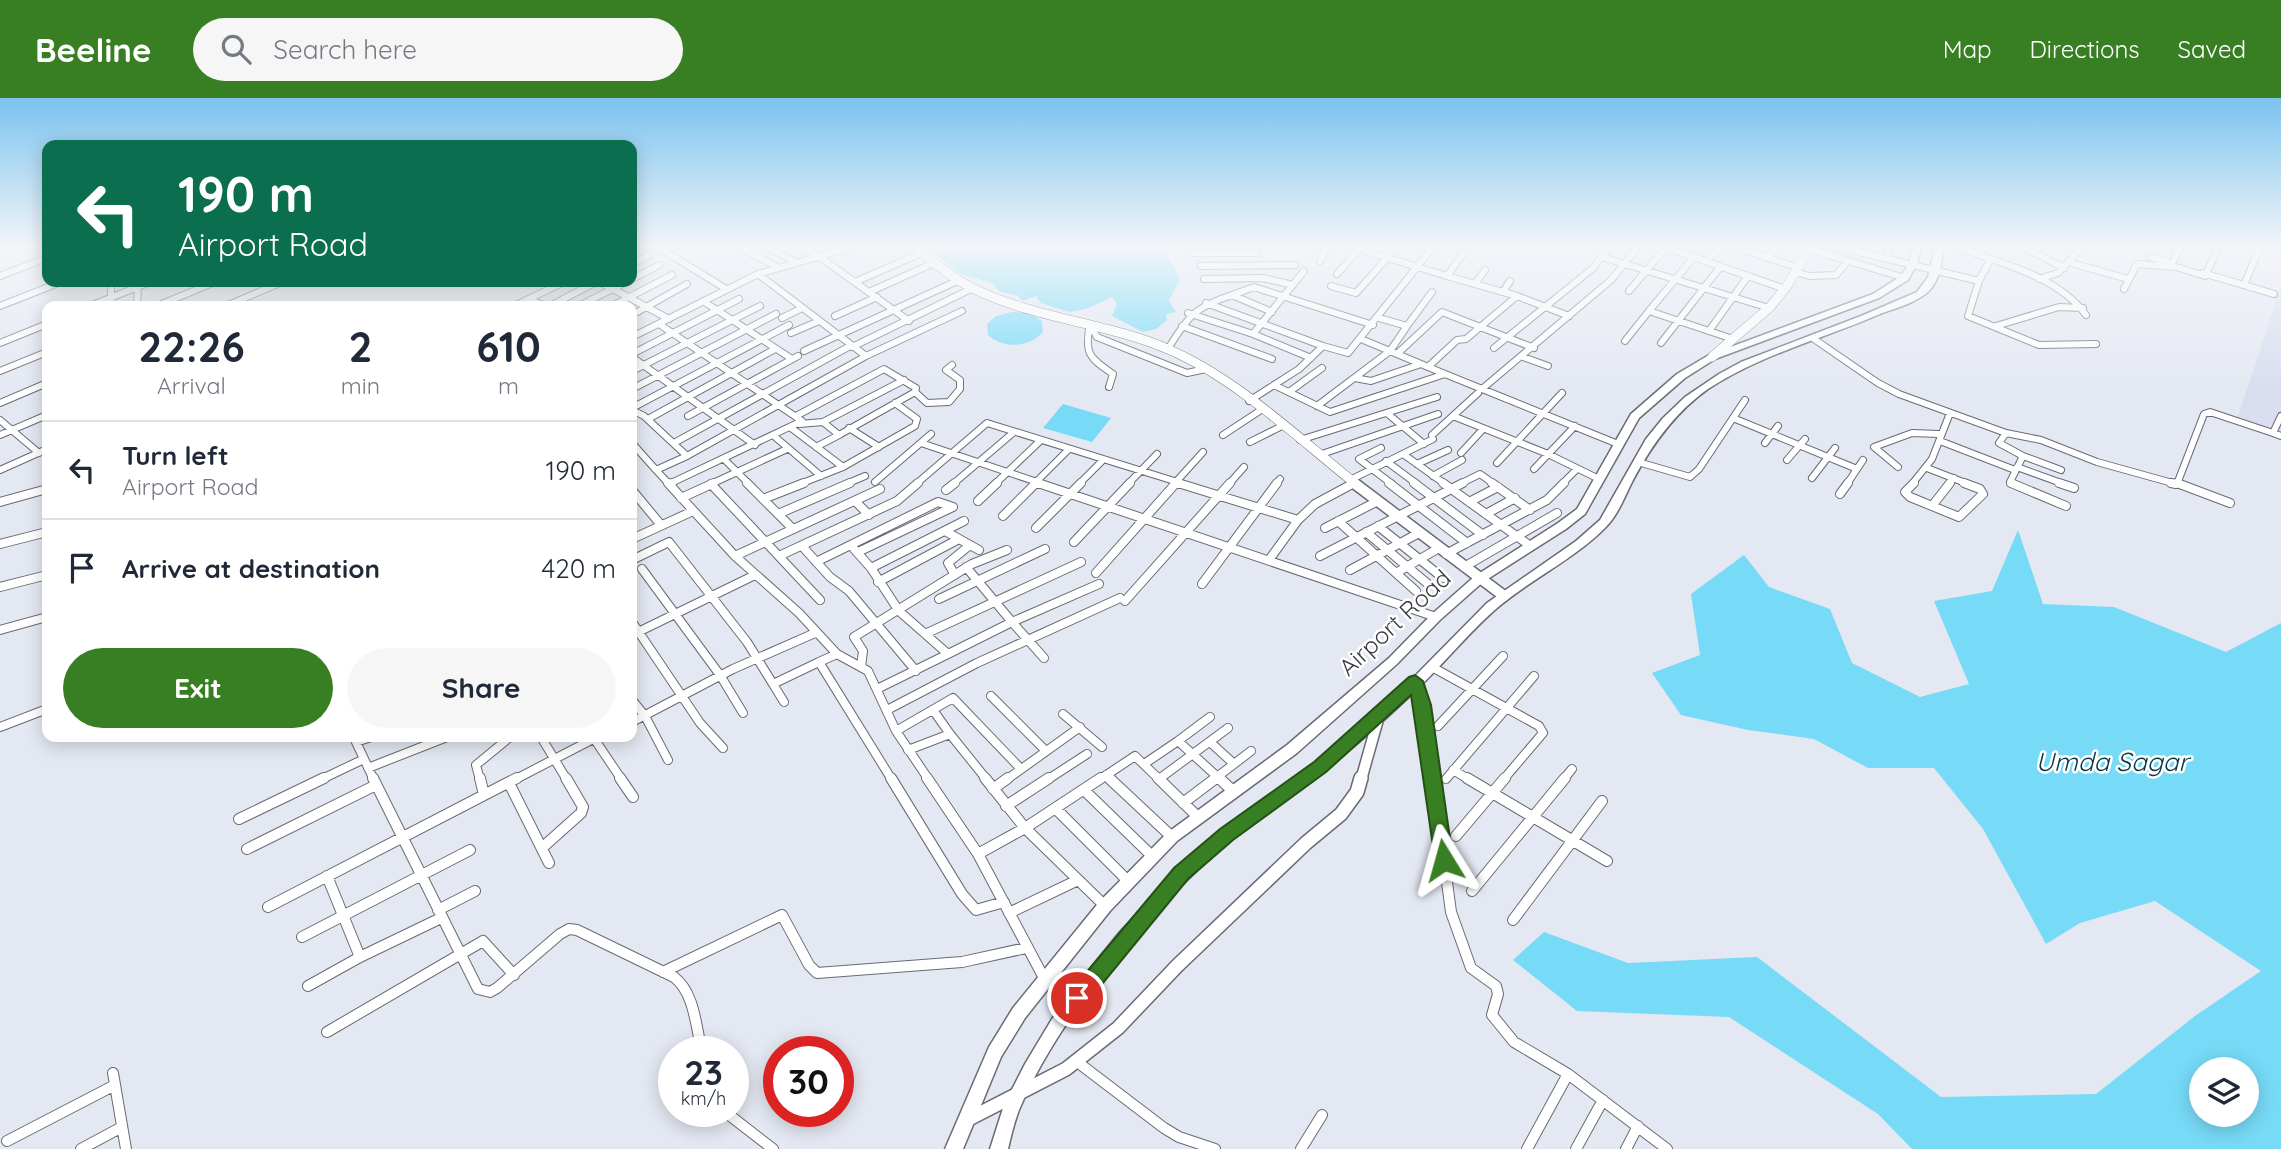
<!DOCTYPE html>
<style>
:root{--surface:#fff;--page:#f6f6f7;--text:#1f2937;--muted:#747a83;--line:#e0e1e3;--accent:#387e22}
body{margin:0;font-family:Quicksand,sans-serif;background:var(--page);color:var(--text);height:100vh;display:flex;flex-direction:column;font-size:26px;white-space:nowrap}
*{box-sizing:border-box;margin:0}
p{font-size:23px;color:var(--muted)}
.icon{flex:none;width:38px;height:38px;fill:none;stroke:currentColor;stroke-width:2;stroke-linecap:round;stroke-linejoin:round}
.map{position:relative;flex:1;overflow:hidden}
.sheet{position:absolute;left:42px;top:203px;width:595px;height:441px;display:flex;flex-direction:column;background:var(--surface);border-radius:14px;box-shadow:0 4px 18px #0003}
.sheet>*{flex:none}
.top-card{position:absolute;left:42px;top:42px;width:595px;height:147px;border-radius:14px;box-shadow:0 4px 18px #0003;background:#0b6e4f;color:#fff;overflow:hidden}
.buttons{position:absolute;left:2189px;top:959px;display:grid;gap:14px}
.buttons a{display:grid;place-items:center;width:70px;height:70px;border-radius:50%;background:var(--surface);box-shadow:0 4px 18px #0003;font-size:35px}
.speed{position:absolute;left:658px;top:938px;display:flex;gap:14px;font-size:35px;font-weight:700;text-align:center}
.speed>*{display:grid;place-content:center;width:91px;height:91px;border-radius:50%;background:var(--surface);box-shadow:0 4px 18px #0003;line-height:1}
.speed small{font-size:18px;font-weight:400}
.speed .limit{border:10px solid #d22;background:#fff;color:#111}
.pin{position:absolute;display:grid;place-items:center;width:60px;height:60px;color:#fff;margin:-30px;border:4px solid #fff;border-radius:50%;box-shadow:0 2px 7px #0007}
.me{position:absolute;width:77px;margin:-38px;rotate:352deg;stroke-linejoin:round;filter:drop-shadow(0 0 5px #0008)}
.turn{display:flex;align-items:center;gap:24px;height:147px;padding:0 21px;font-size:32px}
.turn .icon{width:91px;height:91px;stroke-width:2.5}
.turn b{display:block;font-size:49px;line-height:60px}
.eta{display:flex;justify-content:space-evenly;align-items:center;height:119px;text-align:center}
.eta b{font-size:42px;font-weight:700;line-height:49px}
.action{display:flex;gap:14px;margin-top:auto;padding:14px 21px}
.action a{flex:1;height:80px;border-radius:42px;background:var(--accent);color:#fff;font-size:28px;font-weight:700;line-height:80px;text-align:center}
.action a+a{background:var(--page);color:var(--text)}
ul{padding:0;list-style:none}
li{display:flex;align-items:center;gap:21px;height:98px;padding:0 21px;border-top:2px solid var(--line)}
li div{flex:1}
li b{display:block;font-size:26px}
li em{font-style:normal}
header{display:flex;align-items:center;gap:42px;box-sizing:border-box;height:98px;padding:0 35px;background:var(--accent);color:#fff}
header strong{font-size:33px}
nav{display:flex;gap:38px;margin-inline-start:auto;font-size:24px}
.search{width:490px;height:63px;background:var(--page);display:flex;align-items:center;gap:18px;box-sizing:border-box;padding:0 24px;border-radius:38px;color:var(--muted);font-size:26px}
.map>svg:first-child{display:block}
.built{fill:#d8ddef}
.water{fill:#77daf7;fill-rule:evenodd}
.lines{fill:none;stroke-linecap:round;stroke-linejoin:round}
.minor-far2-casing{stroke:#696b74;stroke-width:8}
.minor-far1-casing{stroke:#696b74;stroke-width:10}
.minor-casing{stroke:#696b74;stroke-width:12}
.tertiary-far2-casing{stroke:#696b74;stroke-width:10}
.tertiary-far1-casing{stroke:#696b74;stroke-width:13}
.tertiary-casing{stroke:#696b74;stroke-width:16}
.secondary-casing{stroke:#696b74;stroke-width:3}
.minor-far2{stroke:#fff;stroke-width:6}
.minor-far1{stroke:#fff;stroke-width:8}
.minor{stroke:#fff;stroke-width:10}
.tertiary-far2{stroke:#fff;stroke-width:9}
.tertiary-far1{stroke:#fff;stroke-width:10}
.tertiary{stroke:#fff;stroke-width:13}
.secondary{fill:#fff;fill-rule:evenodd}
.route{fill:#387e22;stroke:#245216;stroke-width:2}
.labels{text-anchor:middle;stroke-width:5;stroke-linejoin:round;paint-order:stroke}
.street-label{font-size:24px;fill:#3a3b40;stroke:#fff}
.water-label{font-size:26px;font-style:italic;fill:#083844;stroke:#fff}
</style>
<header>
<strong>Beeline</strong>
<div class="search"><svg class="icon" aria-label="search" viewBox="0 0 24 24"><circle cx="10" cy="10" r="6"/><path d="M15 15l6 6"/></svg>Search here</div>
<nav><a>Map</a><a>Directions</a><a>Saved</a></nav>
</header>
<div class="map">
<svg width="2281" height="1051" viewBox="0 0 2281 1051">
<rect width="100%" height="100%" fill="#e4e8f2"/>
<path class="built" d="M 2281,188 L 2281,333 L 2238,319 Z"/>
<path class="water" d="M 932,149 L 1164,149 L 1180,182 L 1169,203 L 1176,214 L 1166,216 L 1167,222 L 1156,231 L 1143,234 L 1112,218 L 1117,206 L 1112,199 L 1086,211 L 1069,214 L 1041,205 L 1036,198 L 1022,203 L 1018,198 L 999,193 L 992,185 L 961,176 L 939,159 Z
M 1012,214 L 1029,215 L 1042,223 L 1043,234 C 1029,250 1003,251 988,237 L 987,226 L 996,218 Z
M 1063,306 L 1111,320 L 1092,344 L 1043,330 Z
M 2018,432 L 2043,506 L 2114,509 L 2226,554 L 2281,525 L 2281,1051 L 1912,1051 L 1878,1016 L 1729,919 L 1577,913 L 1513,862 L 1544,834 L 1628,865 L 1757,859 L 1941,999 L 2096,996 L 2195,918 L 2261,873 L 2155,803 L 2080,825 L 2046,846 L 1983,731 L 1934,670 L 1868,670 L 1814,641 L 1748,632 L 1681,617 L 1652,575 L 1700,557 L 1691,496 L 1744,457 L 1769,489 L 1830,511 L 1852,565 L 1920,599 L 1969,586 L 1934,503 L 1992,493 ZM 2247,971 L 2247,1017 L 2202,1017 L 2202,971 Z"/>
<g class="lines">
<defs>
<path id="minor-far2" d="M 658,149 L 726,191
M 740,149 L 777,169
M 768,149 L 795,164
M 801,149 L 817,157 L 909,223
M 1352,149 L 1447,178 L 1468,149
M 1665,149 L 1785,191
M 1735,149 L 1799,170
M 1838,149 L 1979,183
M 1957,149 C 2000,165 2058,178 2086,217
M 2024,149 L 2064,170
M 632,151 L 635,150
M 1809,151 L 1905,180
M 1193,155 L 1257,155
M 1602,159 L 1769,210
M 1694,159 L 1649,213 L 1730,240
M 1764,159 L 1779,149
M 2150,159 L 2168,164
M 1887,161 L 1890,149
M 1990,162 L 1979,183 L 1968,218 L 2039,247 L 2096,246
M 1320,163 L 1327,149
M 1706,163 L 1721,149
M 2071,165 L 2128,181
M 2172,165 L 2180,149
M 632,166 L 649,157
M 1201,168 L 1295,167
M 1796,174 L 1809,178 L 1836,177 L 1847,164
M 2203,175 L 2274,196
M 1337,176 L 1361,149
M 0,178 L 47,160
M 1447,178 L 1517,198
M 632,181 L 659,167
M 1204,181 L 1263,180 L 1293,187
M 2039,181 L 2058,175 L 2081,150
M 111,184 L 111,208
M 600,184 L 669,221
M 855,184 L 921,155
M 1475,186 L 1485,172
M 2244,187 L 2260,149
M 1331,188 L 1356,195 L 1397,149
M 2124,191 L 2137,166 L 2176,169 L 2205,178 L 2218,150
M 1629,193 L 1666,149
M 869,194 L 934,165
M 1503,194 L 1510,183
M 1232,197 L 1254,189 L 1373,227
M 529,201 L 545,208
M 703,203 L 792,261
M 1206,205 L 1323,248
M 0,208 L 61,184
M 90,208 L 150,184
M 137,208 L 138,187
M 157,208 L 215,184
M 226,208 L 282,184
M 514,208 L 564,184
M 550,208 L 596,184
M 579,208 L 626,184
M 612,208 L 672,177
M 1188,215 L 1253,236 L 1311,260
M 632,217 L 687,186
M 835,218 L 877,199
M 782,220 L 802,210
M 1379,220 L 1407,228 L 1432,194
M 659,226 L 802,323 L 669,386
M 1090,226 L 1097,239 L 1187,275 L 1206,271
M 1090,226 C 1084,255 1089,260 1113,276 L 1109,289
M 1182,228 L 1272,261
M 1996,228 L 2059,209 L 2083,210
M 1709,233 L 1748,178
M 791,235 L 819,223
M 1253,236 L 1304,173
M 632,239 L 758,176 L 852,149
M 1814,241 L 1878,285 L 1899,296 L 2006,335 L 1999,345 L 2023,358 L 2010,384 L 2015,386
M 1625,243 L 1649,213
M 0,245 L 47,226
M 1661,245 L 1721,168
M 852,249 L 973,190
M 1494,250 L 1592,171 L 1610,149
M 1168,251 C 1188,218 1195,209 1232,197 L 1272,214
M 804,253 L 957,183
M 632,256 L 739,201
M 1397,256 L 1442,214 L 1534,250
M 866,258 L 962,213
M 632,259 L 755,347
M 1523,259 L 1548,268
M 1428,269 L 1457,242 L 1466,241 L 1517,198 L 1569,218
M 0,273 L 47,254
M 632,273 L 760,208
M 1445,276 L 1618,346
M 1355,280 L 1371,283 L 1421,266
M 1274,287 L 1330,314 L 1445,276 L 1361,241
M 632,291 L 776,216
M 1482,291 L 1611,182 L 1638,149
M 915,294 L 927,305 L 949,304 L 960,291 L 960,282 L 946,272 L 952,267
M 1289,294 L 1322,270
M 1249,303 L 1299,271 L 1323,248 L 1348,255 L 1433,149
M 0,305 L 47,285
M 1317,308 L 1390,253 L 1407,228
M 632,310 L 789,227
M 632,312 L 644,318 L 687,358 L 656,372 L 669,386
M 1388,316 L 1424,346
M 688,318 L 798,258
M 796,318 L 884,271 L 916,290 L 915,294 L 839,337
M 1453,318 L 1548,356 L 1599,381
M 2281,318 L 2273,335 L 2281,338
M 1733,320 L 1857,371
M 648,321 L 775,251
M 0,322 L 39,355
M 823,324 L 904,282
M 799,326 L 823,324 L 839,337 L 816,349
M 790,329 L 843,369
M 849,330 L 879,349
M 2006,335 L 2041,342 L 2097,364 L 2176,386
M 0,337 L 47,317
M 1223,337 L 1261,312
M 1432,337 L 1478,295
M 774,338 L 821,378
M 1300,342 L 1437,299
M 1940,343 L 2015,372
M 1250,344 L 1282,328
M 632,345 L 656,372
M 674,345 L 850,248
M 921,345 L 1043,386
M 1765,345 L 1778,328
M 1381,350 L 1359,361 L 1392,386
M 1461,355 L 1483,331
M 1403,356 L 1445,386
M 1319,357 L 1438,316
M 687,358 L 866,258 L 758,176
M 2023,358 L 2061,372
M 724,361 L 749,386
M 1787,362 L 1805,341
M 1386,363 L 1417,386
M 1638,364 L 1690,379 L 1699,371 L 1745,302
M 1497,365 L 1562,295
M 1417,366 L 1448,352
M 1898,369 L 1874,349 L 1912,335 L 1939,336
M 2017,369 L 2064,386
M 1927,370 L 1968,386
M 1534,371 L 1575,328
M 0,372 L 47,351
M 1433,378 L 1462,362
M 1812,380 L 1835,350
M 1350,382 L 1433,341
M 875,384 L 931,336
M 711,386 L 787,351
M 800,386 L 843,369 L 915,328 L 917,321 L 895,305
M 846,386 L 865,378
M 916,386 L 987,325 L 1184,386
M 953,386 L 1014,334
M 995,386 L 1041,342
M 1034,386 L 1069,351
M 1079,386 L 1103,362
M 1128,386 L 1157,356
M 1174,386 L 1203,354
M 1229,386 L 1244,369
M 1276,386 L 1280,381
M 1352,386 L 1354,385
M 1460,386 L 1480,376 L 1494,386
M 1562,386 L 1577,371
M 1847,386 L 1863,362
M 1912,386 L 1932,361 L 1950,315
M 1949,386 L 1954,380
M 2177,386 L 2204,316 L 2210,314 L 2273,335"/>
<path id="minor-far1" d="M 668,385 L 735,458 L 799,515 L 837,556 L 868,573 L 896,633 L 929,682
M 747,385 L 793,431
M 1038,385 L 1436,519
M 1178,385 L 1298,422
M 1389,385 L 1467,445
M 1414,385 L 1483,437
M 1443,385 L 1529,447
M 1492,385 L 1530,412
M 1914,385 L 1905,394 L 1910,399 L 1959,419 L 1983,396 L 1980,391 L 1964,385
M 2011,385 L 2066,408
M 2059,385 L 2074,390
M 2171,385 L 2176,386
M 2177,385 L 2230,405
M 669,386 L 672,385
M 711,386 L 820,502
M 632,392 L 661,427
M 946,392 L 955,385
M 1840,396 L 1848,385
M 681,400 L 714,385
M 763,401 L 804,385
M 855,403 L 869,417
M 978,403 L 997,385
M 0,404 L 47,391
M 1469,404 L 1498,389
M 1932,408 L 1950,385
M 778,416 L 850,385
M 1486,416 L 1515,400
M 1003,418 L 1036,385
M 1338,423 L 1416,493
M 1378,428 L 1443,480
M 1036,430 L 1081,385
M 1325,430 L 1378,403
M 945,433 L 979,452
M 1366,434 L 1428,486
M 632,441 L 693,413
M 1074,444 L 1130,385
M 0,446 L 47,434
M 802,448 L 830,479 L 849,493 L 916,573
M 854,451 L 871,470 L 899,513 L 948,556 L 877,591
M 1446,456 L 1547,402 L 1564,385
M 735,458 L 880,391
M 779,458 L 897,403 L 918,385
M 1320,458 L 1463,385
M 632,462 L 669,444 L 747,544 L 773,586
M 1269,462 L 1298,422 L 1315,406 L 1354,385
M 816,464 L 938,404 L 953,409 L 858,454
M 1464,469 L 1557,415
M 871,470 L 964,423
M 642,471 L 720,577 L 743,615
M 1350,472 L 1419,435
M 1096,475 L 1176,385
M 1396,475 L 1439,450
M 955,477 L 948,465 L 970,447
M 878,484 L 959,441
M 1202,486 L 1277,385
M 0,489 L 47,477
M 939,501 L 1045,451
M 1125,503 L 1230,385
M 632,524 L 700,625 L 723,650
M 0,532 L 47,519
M 925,536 L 1081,464
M 632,537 L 755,477
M 837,556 L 819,564 L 892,682
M 948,556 L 1012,524 L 966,469
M 1044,560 L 1012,524 L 1099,486
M 861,569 L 863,553 L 854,539 L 972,466 L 1007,452
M 1432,569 L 1539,628 L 1543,635 L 1503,682
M 1415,583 L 1423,607 L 1433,682
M 991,598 L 1045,652
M 632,602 L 645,618 L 668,662
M 784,604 L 773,586 L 819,564
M 887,612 L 977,565 L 1120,500
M 933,612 L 950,636
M 1063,616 L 1102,649
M 632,624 L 733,571 L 815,535
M 1438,628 L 1503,558
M 0,629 L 47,611
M 896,633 L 953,600 L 1021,671
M 371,639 L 356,644 L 374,682
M 541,639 L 567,682
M 593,639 L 622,682
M 1178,643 L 1210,619
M 1210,644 L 1234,666
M 908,652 L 950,636 L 987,682
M 1144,666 L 1178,643 L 1221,682
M 368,670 L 447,639
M 1453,672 L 1470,682
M 1106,677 L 1111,682
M 1159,681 L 1228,630
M 1446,681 L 1534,578
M 320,682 L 364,661
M 480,682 L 476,667 L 510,639
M 514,682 L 597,639
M 1006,682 L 1080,629
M 1047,682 L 1087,656
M 1099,682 L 1135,658 L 1160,682
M 1213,682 L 1251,653
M 1563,682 L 1572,671"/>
<path id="minor" d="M 373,680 L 478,891 L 490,894 L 497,890 L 560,836 L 569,831 L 577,832 L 674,879 C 695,895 696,930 702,954
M 480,680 L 484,697
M 620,680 L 633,699
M 891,680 L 962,796 L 976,812 L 1004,804
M 927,680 L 978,756 L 1045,882
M 985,680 L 1025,730 L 1105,808
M 1109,680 L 1172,739
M 1158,680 L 1199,720
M 1219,680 L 1234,694
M 1433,680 L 1451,814 L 1471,870 L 1496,888 L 1498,896 L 1492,917 L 1514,944 L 1568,976 L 1667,1051
M 1467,680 L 1607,763
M 509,685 L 549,765
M 993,691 L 1008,680
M 1084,692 L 1152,758
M 1183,705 L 1216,680
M 1006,708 L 1049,680
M 1056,711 L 1128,783
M 239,721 L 324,680
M 1456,738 L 1505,680
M 543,749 L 581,715 L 583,709 L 566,680
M 247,751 L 376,687
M 978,756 L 1025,730 L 1101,680
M 327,778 L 360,859
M 1472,793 L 1565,680
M 268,809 L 517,680
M 438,812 L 475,793
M 1009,815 L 1078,782
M 1513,822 L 1602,703
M 302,839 L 470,752
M 663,874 L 782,817 L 809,867 L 817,875 L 962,864 L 1026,850
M 308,888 L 360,859 L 441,820
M 327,934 L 483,843 L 514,877
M 1076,963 L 1164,1030 L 1179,1039 L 1215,1051
M 113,975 L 126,1051
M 724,1013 L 773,1051
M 7,1043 L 115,987
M 81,1051 L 122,1029
M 1301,1051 L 1322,1017
M 1527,1051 L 1568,976
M 1576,1051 L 1603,1002
M 1626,1051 L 1638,1028"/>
<path id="tertiary-far2" d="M 916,149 C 933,165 951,179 972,190 C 1035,221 1106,224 1170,252 C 1237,281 1299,341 1356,386
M 1712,259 L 1770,209 L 1787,188 L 1810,149"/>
<path id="tertiary-far1" d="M 1354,385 L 1504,498
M 1361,682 L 1379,618"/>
<path id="tertiary" d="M 967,1022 L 1066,971 L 1118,930 L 1177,868 L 1306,745 L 1341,716 L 1357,694 L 1361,680"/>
<path id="secondary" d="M 1913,149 L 1921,149 L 1917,166 L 1908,182 L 1879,200 L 1715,261 L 1685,280 L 1639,320 L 1585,416 L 1566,431 L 1483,484 L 1440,522 L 1397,566 L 1297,655 L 1177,743 L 1110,813 L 1025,920 L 1001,959 L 963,1051 L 945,1051 L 989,949 L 1013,910 L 1100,803 L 1167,735 L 1287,647 L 1389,560 L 1432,516 L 1475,478 L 1558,425 L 1577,411 L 1631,316 L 1677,276 L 1709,257 L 1873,196 L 1901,178 L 1909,166 Z
M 1935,149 L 1943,149 C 1942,165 1940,181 1929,193 C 1916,205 1896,210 1880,216 C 1823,241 1761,256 1708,291 C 1674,315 1651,348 1632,384 C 1624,400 1618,417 1605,430 C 1573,462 1531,481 1497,510 C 1475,529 1456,551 1436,572 C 1414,595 1391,616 1367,637 C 1347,654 1326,672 1305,688 C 1279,706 1252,723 1229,743 C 1151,811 1059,917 1019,1012 C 1014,1025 1011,1038 1008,1051 L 990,1051 L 1004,1007 L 1025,966 L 1052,921 L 1085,877 L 1120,834 L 1190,760 L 1232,724 L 1306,672 L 1361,627 L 1416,577 L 1487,505 L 1576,443 L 1600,422 L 1646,341 L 1663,320 L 1685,299 L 1719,276 L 1741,264 L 1861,218 L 1917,194 L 1928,179 Z"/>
</defs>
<use href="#minor-far2" class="minor-far2-casing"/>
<use href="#minor-far1" class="minor-far1-casing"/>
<use href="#minor" class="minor-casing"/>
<use href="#tertiary-far2" class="tertiary-far2-casing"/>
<use href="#tertiary-far1" class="tertiary-far1-casing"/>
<use href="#tertiary" class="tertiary-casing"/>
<use href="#secondary" class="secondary-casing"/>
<use href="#minor-far2" class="minor-far2"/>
<use href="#minor-far1" class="minor-far1"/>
<use href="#minor" class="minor"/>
<use href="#tertiary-far2" class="tertiary-far2"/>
<use href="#tertiary-far1" class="tertiary-far1"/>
<use href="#tertiary" class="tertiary"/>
<use href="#secondary" class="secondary"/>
</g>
<linearGradient id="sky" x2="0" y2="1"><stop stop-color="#7bc3ee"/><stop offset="0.5" stop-color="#f3f5f9"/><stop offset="1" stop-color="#f3f5f9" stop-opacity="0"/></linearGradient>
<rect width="2281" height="296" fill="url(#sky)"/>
<path class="route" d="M 1415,577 L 1423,583 L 1431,607 L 1453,762 L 1451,768 L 1444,770 L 1437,768 L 1435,762 L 1411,597 L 1326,674 L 1233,742 L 1188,781 L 1085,907 L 1077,910 L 1070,907 L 1067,900 L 1070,894 L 1174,770 L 1220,731 L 1314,664 L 1409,579 Z"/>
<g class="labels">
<g class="street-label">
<text transform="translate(1395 525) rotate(-43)" y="8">Airport Road</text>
</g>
<g class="water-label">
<text x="2112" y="673">Umda Sagar</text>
</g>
</g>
</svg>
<div class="buttons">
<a><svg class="icon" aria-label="layers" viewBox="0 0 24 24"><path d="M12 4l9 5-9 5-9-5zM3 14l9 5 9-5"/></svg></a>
</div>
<div class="speed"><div>23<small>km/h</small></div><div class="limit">30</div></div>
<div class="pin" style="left:1077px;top:900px;background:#d93025"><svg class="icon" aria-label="arrive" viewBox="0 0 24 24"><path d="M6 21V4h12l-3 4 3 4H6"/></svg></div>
<svg class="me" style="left:1444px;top:762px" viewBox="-20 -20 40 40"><path d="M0-17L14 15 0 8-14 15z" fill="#387e22" stroke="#fff" stroke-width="4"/></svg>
<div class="top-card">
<div class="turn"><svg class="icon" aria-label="left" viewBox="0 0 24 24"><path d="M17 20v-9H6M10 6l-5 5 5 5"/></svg><div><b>190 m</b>Airport Road</div></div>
</div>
<section class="sheet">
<div class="eta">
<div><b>22:26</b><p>Arrival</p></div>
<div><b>2</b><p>min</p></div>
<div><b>610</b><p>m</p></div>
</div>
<ul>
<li><svg class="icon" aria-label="left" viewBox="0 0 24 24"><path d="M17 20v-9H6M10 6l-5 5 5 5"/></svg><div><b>Turn left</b><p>Airport Road</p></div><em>190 m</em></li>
<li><svg class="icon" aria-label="arrive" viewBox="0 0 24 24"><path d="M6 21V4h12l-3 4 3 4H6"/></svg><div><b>Arrive at destination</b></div><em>420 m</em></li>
</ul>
<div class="action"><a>Exit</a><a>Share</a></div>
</section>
</div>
